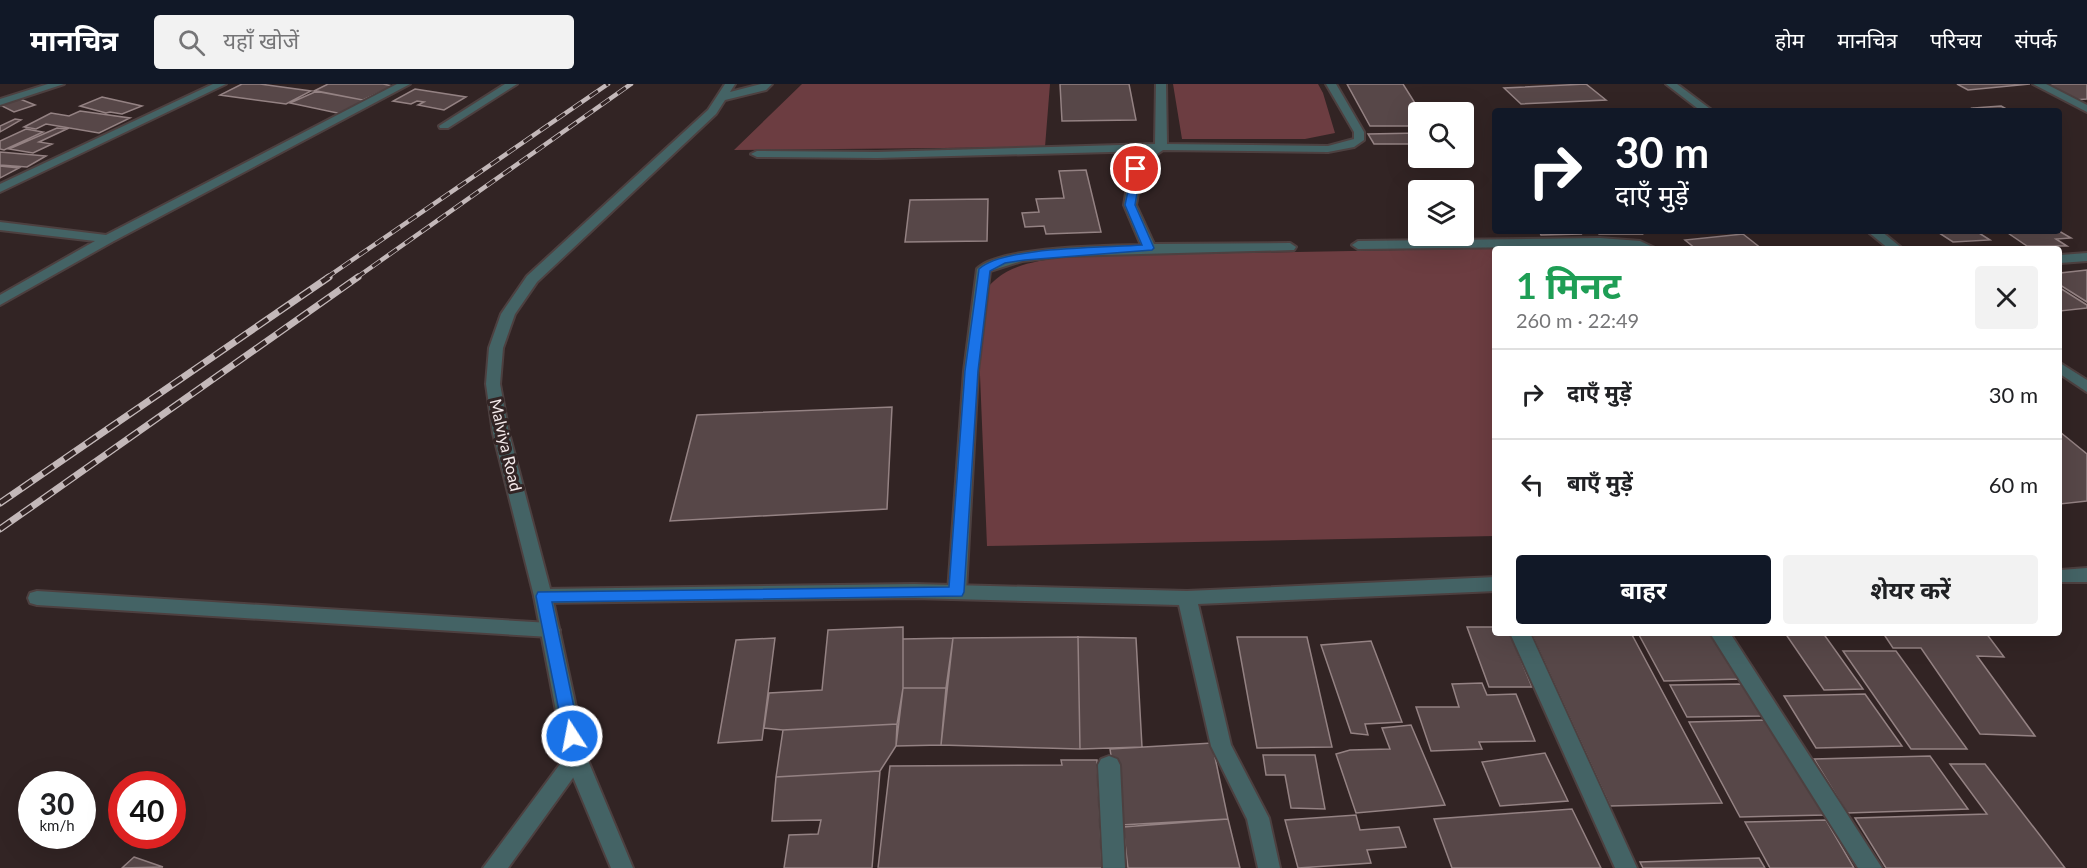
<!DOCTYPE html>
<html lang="hi">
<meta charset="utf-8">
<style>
:root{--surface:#fff;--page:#f2f2f2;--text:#202124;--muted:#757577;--line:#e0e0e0;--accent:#111827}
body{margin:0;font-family:Lato,"Noto Sans Devanagari",sans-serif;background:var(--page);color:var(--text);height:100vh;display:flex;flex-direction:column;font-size:22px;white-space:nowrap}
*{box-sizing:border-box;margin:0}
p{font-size:20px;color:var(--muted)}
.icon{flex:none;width:33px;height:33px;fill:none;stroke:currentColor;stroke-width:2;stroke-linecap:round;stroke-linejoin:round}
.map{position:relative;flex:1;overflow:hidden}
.side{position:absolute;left:1492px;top:162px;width:570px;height:390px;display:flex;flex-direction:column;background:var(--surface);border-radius:6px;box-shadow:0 6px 24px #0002}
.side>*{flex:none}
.guide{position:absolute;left:1492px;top:24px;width:570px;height:126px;border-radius:6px;box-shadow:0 6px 24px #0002;background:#111827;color:#fff;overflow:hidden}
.controls{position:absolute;left:1408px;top:18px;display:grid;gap:12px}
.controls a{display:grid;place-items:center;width:66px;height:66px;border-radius:6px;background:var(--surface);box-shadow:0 6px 24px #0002;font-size:30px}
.speed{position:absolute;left:18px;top:687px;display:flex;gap:12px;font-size:30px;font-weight:700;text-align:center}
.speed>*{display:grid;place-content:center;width:78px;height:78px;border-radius:50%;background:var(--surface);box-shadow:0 6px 24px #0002;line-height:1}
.speed small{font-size:15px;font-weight:400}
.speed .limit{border:9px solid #d22;background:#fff;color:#111}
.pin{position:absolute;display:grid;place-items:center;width:51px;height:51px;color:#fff;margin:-26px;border:3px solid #fff;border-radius:50%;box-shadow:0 2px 6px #0007}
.me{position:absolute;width:66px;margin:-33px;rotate:349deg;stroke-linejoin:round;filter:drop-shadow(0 0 4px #0008)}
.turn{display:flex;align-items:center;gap:21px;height:126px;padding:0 24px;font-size:27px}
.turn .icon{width:78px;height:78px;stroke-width:2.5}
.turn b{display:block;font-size:42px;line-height:51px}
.round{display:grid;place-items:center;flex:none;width:63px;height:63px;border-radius:6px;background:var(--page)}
.overview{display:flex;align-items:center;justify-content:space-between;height:102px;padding:0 24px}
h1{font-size:36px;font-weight:700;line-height:45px;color:#1e9e55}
.button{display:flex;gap:12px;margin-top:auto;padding:12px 24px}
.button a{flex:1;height:69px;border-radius:6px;background:var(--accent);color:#fff;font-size:24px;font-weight:700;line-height:69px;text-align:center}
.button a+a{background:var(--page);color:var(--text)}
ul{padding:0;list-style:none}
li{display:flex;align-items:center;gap:18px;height:90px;padding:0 24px;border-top:2px solid var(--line)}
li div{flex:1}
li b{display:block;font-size:22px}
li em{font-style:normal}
header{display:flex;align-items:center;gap:36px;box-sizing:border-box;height:84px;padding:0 30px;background:var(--accent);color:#fff}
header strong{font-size:28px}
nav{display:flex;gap:33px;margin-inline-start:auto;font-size:21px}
.search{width:420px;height:54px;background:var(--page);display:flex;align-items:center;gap:15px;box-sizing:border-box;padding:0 21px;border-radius:6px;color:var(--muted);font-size:22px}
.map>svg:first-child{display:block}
.green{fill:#6c3d41}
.building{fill:#574748;stroke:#948283;stroke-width:1.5}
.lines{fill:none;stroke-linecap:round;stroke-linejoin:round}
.service-casing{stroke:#4d4040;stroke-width:4}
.minor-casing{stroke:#4d4040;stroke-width:4}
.tertiary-casing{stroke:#4d4040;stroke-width:4}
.service{fill:#446365;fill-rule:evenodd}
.minor{fill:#446365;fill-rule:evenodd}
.tertiary{fill:#446365;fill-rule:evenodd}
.rail-far1-casing{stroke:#c3b8b9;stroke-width:4.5}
.rail-casing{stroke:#c3b8b9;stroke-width:7}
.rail-far1{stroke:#322424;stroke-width:3;stroke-dasharray:10;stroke-linecap:butt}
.rail{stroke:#322424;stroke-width:4.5;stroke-dasharray:13;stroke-linecap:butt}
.route{fill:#1a73e8;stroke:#114b97;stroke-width:1.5}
.labels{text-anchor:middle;stroke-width:6;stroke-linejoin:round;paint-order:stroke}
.street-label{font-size:16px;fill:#f5ebec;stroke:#322424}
</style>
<header>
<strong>मानचित्र</strong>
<div class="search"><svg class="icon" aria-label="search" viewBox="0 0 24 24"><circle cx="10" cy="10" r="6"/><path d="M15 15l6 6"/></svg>यहाँ खोजें</div>
<nav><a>होम</a><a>मानचित्र</a><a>परिचय</a><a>संपर्क</a></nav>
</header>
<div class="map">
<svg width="2087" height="784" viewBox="0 0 2087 784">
<rect width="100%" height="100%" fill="#322424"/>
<path class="green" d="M 802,0 L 1050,0 L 1045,63 L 734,66 Z
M 1173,0 L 1318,0 L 1323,9 L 1335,49 L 1305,55 L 1182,55 Z
M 1574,163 L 1586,165 L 1496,165 L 1495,452 L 987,462 L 977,218 C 1000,180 1026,180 1066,172 Z"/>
<path class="building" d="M 242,0 L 260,0 L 311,7 L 286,20 L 220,11 Z
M 328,0 L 383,0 L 393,2 L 363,16 L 314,7 Z
M 1060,0 L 1129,0 L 1136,36 L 1062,37 Z
M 1347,0 L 1403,0 L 1418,24 L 1431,24 L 1434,28 L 1419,28 L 1419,42 L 1370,42 Z
M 1586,0 L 1606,16 L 1521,20 L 1504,4 Z
M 1957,0 L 2030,0 L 1968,6 Z
M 2044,0 L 2087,0 L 2087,15 L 2074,16 Z
M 415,5 L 466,13 L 444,26 L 418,21 L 424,18 L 417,17 L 411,20 L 393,17 Z
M 317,7 L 368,17 L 342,30 L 290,19 Z
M 102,13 L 142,22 L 122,30 L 110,28 L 106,29 L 80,22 Z
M 20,15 L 35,21 L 14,28 L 0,21 Z
M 2001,22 L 2010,27 L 1979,27 L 1973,24 Z
M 80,27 L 130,34 L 99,49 L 46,40 L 36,45 L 24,43 L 51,29 L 69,32 Z
M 15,35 L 21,36 L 0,48 L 0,42 Z
M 57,44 L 67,45 L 39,58 L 52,60 L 33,69 L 9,65 Z
M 26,45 L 43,48 L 4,66 L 0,65 L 0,57 Z
M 1419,49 L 1419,60 L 1374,60 L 1368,50 Z
M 0,68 L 46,72 L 27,83 L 0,81 Z
M 0,82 L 19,84 L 0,94 Z
M 1086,86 L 1101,148 L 1046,150 L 1044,142 L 1025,143 L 1022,129 L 1039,128 L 1036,115 L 1064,114 L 1059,87 Z
M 988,115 L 987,157 L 905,158 L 910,116 Z
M 1539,147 L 1579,147 L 1581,150 L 1541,151 Z
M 1597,147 L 1639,147 L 1642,150 L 1599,150 Z
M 1936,147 L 1976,147 L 1990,156 L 1953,158 Z
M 2005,147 L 2059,147 L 2071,154 L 2056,155 L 2067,162 L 2027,162 Z
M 1743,150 L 1762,165 L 1696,165 L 1685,156 Z
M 2087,186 L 2087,218 L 2060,201 L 2060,189 Z
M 2060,204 L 2087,221 L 2087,224 L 2060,227 Z
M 892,323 L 887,425 L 670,437 L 697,331 Z
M 2060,348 L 2087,370 L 2087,417 L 2060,420 Z
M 903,543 L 903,604 L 897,640 L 783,646 L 764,644 L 769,609 L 822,606 L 828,546 Z
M 1467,543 L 1496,543 L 1496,549 L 1510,549 L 1532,603 L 1489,603 Z
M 1531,549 L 1631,549 L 1722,719 L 1610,722 Z
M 1638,549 L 1712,549 L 1740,595 L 1664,597 Z
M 1785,549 L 1823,549 L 1863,605 L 1824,606 Z
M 1883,549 L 1986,549 L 2004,573 L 1977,572 L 2035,652 L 1980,650 L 1921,564 L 1893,564 Z
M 1078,553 L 1136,554 L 1142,663 L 1080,665 Z
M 1078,553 L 1080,665 L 941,661 L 953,554 Z
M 1237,553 L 1307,553 L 1332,663 L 1257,664 Z
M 775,554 L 762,656 L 718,659 L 736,556 Z
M 953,554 L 946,604 L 903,604 L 903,555 Z
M 1371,557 L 1402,638 L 1365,640 L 1368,651 L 1351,649 L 1321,561 Z
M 1843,567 L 1896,567 L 1967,665 L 1911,665 Z
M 1482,599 L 1487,611 L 1516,610 L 1535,657 L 1479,658 L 1482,665 L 1431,667 L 1416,623 L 1459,623 L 1452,600 Z
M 1743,600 L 1762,632 L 1687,633 L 1670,601 Z
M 903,604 L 946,604 L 941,661 L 896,662 Z
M 1865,610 L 1902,662 L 1816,664 L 1784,612 Z
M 1768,636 L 1826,731 L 1740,733 L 1689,638 Z
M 897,640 L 896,662 L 880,687 L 776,693 L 783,646 Z
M 1411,641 L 1445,721 L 1356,729 L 1336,670 L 1350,666 L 1390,665 L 1382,644 Z
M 1212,659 L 1228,735 L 1121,741 L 1110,665 Z
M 1545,669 L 1568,717 L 1500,722 L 1482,678 Z
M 1263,671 L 1315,671 L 1325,725 L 1291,724 L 1285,691 L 1266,691 Z
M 1930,672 L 1968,725 L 1847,729 L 1814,675 Z
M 1061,676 L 1097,676 L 1102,784 L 878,784 L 890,682 L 1062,681 Z
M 1950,680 L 1985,680 L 2065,784 L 1886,784 L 1855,734 L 1987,730 Z
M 880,687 L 872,784 L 784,784 L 789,751 L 818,750 L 821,736 L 772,737 L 776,693 Z
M 1572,725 L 1601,784 L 1452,784 L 1434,735 Z
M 1356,731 L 1360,746 L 1399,743 L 1406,763 L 1367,766 L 1371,779 L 1298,784 L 1285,736 Z
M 1228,735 L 1240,784 L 1128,784 L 1123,743 Z
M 1826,736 L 1854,784 L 1770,784 L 1745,738 Z
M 134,773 L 163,783 L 122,784 Z
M 1759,774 L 1765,784 L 1643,784 L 1640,778 Z"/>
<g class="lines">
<defs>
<path id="service" d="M 1156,0 L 1166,0 L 1167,60 L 1328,62 L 1354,55 L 1354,48 L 1326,0 L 1336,0 L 1364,48 L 1364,56 L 1354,63 L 1328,68 L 1163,66 L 1151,74 L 1142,86 L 1136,121 L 1154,160 L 1290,159 L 1296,163 L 1294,166 L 1065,172 L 1022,177 L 990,187 L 978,287 L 966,508 L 964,513 L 957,515 L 950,513 L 948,508 L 964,287 L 977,185 C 999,162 1108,162 1141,161 L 1124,121 L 1130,85 L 1148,67 L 877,74 L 757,73 L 751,70 L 757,67 L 877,68 L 1155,60 Z
M 1600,154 L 1640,157 L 1657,165 L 1600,162 L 1358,165 L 1352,161 L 1358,157 Z"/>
<path id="minor" d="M 48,0 L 64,0 L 0,21 L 0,15 Z
M 213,0 L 226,0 L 0,108 L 0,100 Z
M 397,0 L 410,0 L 112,158 L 0,221 L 0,211 L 95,157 L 0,146 L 0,138 L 106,151 Z
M 505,0 L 517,0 L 448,44 L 440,44 L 439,42 Z
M 1666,0 L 1677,0 L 1713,27 L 1701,27 Z
M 2033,0 L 2046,0 L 2087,21 L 2087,28 Z
M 1867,147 L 1881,147 L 1903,165 L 1889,165 Z
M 2087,169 L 2087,177 L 2060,179 L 2060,171 Z
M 2060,279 L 2087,296 L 2087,308 L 2060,290 Z
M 2087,484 L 2087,498 L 2060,498 L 2060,486 Z
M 1496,493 L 1496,507 L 1198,520 L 1231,661 L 1269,734 L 1280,784 L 1258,784 L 1247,735 L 1211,662 L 1179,521 L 914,514 L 543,519 L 536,517 L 534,512 L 536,507 L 543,505 L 914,500 L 1187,507 Z
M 37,507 L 550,539 L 557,541 L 560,546 L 557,551 L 550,553 L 37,521 L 30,519 L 28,514 L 30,509 Z
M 1510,549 L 1530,549 L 1637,784 L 1615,784 Z
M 1710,549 L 1730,549 L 1882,784 L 1858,784 Z
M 576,665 L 583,668 L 587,674 L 583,680 L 508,784 L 483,784 L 569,668 Z
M 1109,672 L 1117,675 L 1120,681 L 1125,784 L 1103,784 L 1098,681 L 1101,675 Z"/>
<path id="tertiary" d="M 725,0 L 735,0 L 730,8 L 761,0 L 772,0 L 766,6 L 725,16 L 716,30 L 537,198 L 515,230 L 503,264 L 500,300 L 509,349 L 552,512 L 587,674 L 633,784 L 611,784 L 565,674 L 534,512 L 493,349 L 486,300 L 489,264 L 501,230 L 527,192 L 708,26 Z"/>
</defs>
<use href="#service" class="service-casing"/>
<use href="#minor" class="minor-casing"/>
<use href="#tertiary" class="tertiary-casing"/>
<use href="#service" class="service"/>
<use href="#minor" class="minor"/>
<use href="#tertiary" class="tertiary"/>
<defs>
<path id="rail-far1" d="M 326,194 L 608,0
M 356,194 L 631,0"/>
<path id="rail" d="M 0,419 L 329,193
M 0,445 L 358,193"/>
</defs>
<use href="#rail-far1" class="rail-far1-casing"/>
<use href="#rail" class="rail-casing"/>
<use href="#rail-far1" class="rail-far1"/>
<use href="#rail" class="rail"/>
</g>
<path class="route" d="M 1133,83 L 1141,85 L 1135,121 L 1154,164 L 1152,166 L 1025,176 L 1005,179 L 990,187 L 978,287 L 964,508 L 962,512 L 552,518 L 580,652 L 578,657 L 572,659 L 565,657 L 536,512 L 538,508 L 949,503 L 965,287 L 979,185 C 1003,162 1107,164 1142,161 L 1125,121 Z"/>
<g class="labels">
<g class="street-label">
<text transform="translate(506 361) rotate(77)" y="6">Malviya Road</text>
</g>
</g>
</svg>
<div class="controls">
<a><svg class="icon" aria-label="search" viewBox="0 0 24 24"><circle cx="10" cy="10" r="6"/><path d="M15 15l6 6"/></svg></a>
<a><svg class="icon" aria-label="layers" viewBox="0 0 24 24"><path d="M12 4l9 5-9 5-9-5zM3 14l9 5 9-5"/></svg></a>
</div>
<div class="speed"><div>30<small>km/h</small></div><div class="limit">40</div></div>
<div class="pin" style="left:1136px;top:85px;background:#d93025"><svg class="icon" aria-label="arrive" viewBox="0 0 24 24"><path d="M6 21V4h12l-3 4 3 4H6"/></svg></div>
<svg class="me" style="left:572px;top:652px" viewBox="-20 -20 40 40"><circle r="17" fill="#1a73e8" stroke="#fff" stroke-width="3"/><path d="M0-11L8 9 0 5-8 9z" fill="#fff"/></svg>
<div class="guide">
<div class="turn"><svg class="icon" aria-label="right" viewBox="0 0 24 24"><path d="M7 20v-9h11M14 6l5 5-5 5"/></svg><div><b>30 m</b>दाएँ मुड़ें</div></div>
</div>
<section class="side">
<div class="overview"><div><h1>1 मिनट</h1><p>260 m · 22:49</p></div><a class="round"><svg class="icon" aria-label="close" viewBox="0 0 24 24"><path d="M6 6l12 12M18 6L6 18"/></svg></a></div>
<ul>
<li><svg class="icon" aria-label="right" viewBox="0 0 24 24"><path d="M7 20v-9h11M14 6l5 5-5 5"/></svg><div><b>दाएँ मुड़ें</b></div><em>30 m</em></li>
<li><svg class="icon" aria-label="left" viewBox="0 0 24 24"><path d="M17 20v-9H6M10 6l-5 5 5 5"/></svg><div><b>बाएँ मुड़ें</b></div><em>60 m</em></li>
</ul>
<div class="button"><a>बाहर</a><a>शेयर करें</a></div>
</section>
</div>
